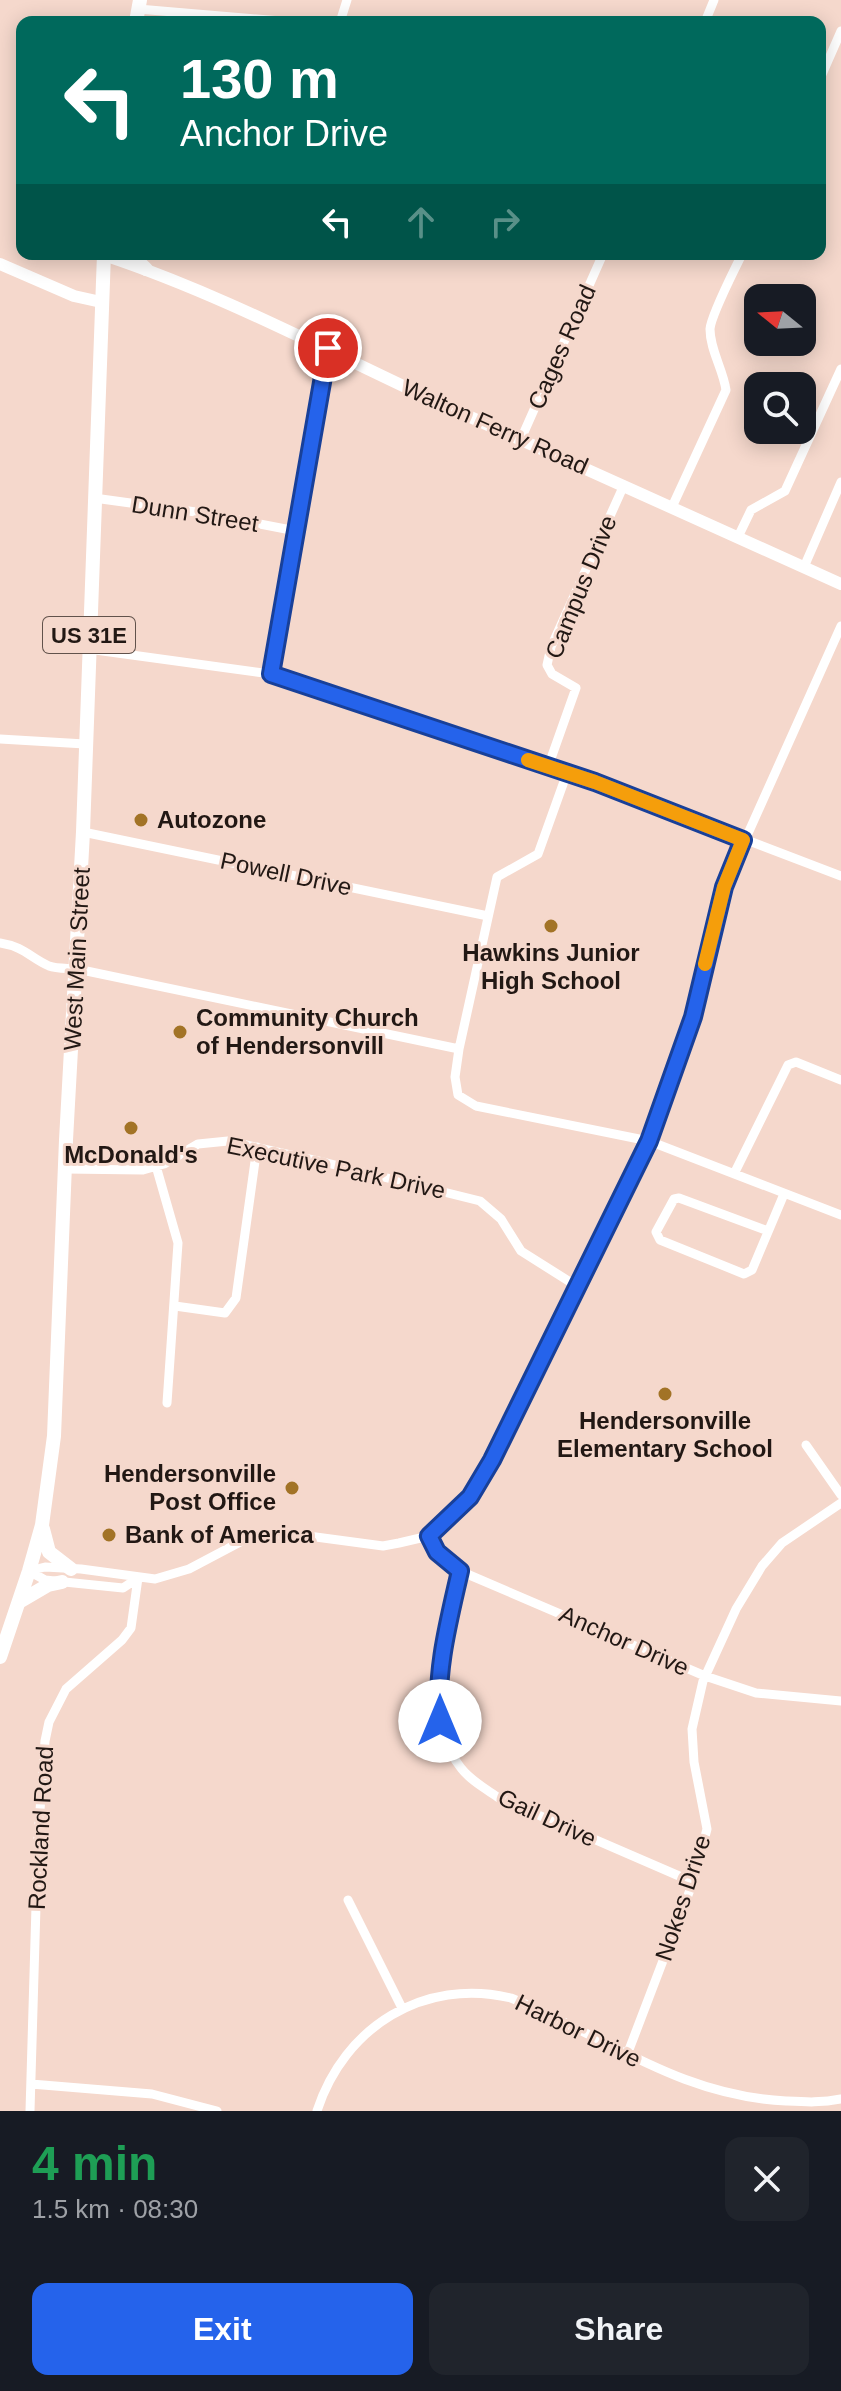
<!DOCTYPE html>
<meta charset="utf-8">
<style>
:root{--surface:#171b24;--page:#20242c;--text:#f1f3f6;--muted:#9ea1a6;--accent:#2563eb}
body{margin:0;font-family:Arial,sans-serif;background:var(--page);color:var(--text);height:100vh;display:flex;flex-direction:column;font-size:30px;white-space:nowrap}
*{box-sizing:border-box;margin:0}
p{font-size:26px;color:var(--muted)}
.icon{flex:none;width:44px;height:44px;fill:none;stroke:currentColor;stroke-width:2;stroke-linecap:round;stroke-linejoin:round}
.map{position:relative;height:2111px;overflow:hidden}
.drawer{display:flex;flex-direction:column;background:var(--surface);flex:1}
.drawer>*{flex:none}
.guide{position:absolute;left:16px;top:16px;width:810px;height:244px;border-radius:16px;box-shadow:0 4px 20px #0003;background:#00695c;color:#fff;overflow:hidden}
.needle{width:52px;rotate:288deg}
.fabs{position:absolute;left:744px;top:284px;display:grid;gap:16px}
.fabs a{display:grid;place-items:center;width:72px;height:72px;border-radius:16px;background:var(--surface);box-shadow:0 4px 20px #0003;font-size:40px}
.pin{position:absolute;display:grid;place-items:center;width:68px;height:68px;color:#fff;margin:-34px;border:4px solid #fff;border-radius:50%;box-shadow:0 2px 8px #0007}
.me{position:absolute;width:88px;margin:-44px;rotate:0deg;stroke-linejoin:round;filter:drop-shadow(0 0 6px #0008)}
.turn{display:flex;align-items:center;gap:28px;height:168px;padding:0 32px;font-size:36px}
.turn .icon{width:104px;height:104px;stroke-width:2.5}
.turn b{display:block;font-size:56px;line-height:68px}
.lanes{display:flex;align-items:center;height:76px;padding:0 32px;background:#0003;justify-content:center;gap:40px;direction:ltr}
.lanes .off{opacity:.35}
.round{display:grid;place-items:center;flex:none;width:84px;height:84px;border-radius:16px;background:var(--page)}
.head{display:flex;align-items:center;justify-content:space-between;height:136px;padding:0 32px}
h1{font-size:48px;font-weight:700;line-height:60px;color:#1e9e55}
.primary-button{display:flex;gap:16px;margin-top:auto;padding:16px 32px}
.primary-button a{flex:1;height:92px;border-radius:16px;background:var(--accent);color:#fff;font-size:32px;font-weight:700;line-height:92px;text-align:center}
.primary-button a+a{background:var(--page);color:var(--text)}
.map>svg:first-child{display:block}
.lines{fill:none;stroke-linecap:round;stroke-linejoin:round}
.street{stroke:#fff;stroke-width:9}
.secondary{stroke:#fff;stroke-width:12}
.primary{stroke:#fff;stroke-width:14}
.route-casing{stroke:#184099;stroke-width:20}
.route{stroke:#2563eb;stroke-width:14}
.slow{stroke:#f59e0b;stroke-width:14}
.poi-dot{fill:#a27326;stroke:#f5d8cc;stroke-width:3}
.labels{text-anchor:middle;stroke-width:6;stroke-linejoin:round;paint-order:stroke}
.shield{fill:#f5d8cc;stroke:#61524b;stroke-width:2}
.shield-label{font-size:22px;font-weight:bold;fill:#221814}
.street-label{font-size:24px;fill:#221814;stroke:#f5d8cc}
.poi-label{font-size:24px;font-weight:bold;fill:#221814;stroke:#f5d8cc;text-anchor:start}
</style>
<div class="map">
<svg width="841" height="2111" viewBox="0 0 841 2111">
<rect width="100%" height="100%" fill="#f5d8cc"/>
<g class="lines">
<path class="street" d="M 138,9 L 293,22
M 333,22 L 341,19 L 347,0
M 705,22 L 714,0
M 820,79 L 841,31
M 521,439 L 603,254
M 94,498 L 203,513 L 296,531
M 672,507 L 726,390 C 723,369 710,350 710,329 C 711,315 735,269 742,254
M 738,537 L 751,510 L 785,491 L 841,369
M 804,567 L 841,482
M 88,649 L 271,674 L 595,782 L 841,876
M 271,674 L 328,348
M 0,739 L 85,744
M 548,767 L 576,688 L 552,674 L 547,665 L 551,647 L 624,485
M 567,773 L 538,854 L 497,877 L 459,1049 L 455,1077 L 458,1095 L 476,1106 L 649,1141 L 841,1215
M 83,832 L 488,916
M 0,943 C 25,947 29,957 49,966 C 57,969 68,968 77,969 L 459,1049
M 156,1166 L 178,1243 L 167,1403
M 65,1169 L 143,1170 L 164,1164 L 198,1144 L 228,1141 L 327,1163 L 480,1201 L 501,1219 L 521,1251 L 578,1287
M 734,1174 L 788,1065 L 796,1062 L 841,1080
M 768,1231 L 679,1198 L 674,1199 L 656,1232 L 660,1240 L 744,1274 L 752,1270 L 784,1194
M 175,1306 L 225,1313 L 236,1298 L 257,1147
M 806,1445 L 841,1495
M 429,1536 L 437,1552 L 460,1571 L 705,1676 L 756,1693 L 841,1701
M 29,1571 L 45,1567 L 81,1569 L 155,1579 L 189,1569 L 242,1541 L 286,1533 L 383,1546 L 399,1543 L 429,1536 L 470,1497 L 521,1403 L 649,1141 L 693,1017 L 724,887 L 841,626
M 29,1571 L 45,1580 L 123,1588 L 138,1578
M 460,1571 C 447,1630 419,1716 461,1768 C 471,1781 486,1789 499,1798 L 693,1882
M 348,1900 L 402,2008
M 627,2055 L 693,1882 L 707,1829 L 694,1762 L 692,1729 L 703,1681 L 736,1609 L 762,1566 L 782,1543 L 841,1503
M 31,2084 L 152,2094 L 217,2111
M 30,2111 L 38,1838 L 45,1741 L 49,1722 L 66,1689 L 122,1640 L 131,1628 L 138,1578
M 317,2111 C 344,2027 424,1977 511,1998 C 605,2036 679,2096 786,2101 C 805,2102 822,2103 841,2099"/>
<path class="secondary" d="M 104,255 C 219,293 327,351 437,402 C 571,463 707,523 841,584
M 0,264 L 74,296 L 101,302"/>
<path class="primary" d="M 136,22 L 140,0
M 130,254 L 146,269
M 43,1529 L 49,1552 L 71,1569
M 19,1602 L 48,1585 L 62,1582
M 0,1657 L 29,1571 L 42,1525 L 54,1436 L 66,1140 L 83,832 L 104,254"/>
</g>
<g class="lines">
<defs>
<path id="route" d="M 328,348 L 271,674 L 595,782 L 743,840 L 724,887 L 693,1017 L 649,1141 L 492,1460 L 470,1497 L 429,1536 L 437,1552 L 460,1571 C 449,1620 435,1671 440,1721"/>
</defs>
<use href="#route" class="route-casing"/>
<use href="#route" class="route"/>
<path class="slow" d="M 528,760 L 595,782 L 743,840 L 724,887 L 705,964"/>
</g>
<g class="poi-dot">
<circle cx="141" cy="820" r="8"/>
<circle cx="551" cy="926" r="8"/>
<circle cx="180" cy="1032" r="8"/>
<circle cx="131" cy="1128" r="8"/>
<circle cx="665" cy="1394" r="8"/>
<circle cx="292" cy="1488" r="8"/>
<circle cx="109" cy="1535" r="8"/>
</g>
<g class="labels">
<rect class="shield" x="43" y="617" width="92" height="36" rx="6"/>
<g class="shield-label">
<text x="89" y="643">US 31E</text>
</g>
<g class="street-label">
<text transform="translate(562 347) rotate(-66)" y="8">Cages Road</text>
<text transform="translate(495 427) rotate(24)" y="8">Walton Ferry Road</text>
<text transform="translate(195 514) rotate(9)" y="8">Dunn Street</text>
<text transform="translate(581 587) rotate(-68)" y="8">Campus Drive</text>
<text transform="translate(286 874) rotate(12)" y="8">Powell Drive</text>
<text transform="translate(77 959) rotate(-87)" y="8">West Main Street</text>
<text transform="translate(336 1168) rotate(12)" y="8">Executive Park Drive</text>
<text transform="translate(624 1641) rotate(24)" y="8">Anchor Drive</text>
<text transform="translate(547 1818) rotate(25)" y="8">Gail Drive</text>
<text transform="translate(41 1828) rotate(-87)" y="8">Rockland Road</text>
<text transform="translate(683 1898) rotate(-72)" y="8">Nokes Drive</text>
<text transform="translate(578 2031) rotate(26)" y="8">Harbor Drive</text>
</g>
<g class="poi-label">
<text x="157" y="828">Autozone</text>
<text x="551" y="961" text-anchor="middle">Hawkins Junior<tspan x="551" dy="28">High School</tspan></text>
<text x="196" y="1026">Community Church<tspan x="196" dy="28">of Hendersonvill</tspan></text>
<text x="131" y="1163" text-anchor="middle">McDonald's</text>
<text x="665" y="1429" text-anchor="middle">Hendersonville<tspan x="665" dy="28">Elementary School</tspan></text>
<text x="276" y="1482" text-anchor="end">Hendersonville<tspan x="276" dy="28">Post Office</tspan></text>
<text x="125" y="1543">Bank of America</text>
</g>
</g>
</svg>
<div class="fabs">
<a><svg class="needle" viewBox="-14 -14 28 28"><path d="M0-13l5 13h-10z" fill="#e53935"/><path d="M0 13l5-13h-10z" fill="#9ea1a6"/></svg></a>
<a><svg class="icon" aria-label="search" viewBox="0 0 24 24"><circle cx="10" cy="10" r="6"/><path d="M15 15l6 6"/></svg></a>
</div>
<div class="pin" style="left:328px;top:348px;background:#d93025"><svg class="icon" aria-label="arrive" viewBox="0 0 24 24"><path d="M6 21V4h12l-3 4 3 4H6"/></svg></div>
<svg class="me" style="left:440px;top:1721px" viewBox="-20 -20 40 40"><circle r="19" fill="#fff"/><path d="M0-13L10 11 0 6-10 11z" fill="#2563eb"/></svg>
<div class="guide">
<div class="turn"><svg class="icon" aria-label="left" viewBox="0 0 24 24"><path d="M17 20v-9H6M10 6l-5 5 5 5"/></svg><div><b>130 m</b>Anchor Drive</div></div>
<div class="lanes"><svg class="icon" aria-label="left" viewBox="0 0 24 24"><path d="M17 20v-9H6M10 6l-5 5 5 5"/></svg><svg class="icon off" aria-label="ahead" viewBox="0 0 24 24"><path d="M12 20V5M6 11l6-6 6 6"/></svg><svg class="icon off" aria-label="right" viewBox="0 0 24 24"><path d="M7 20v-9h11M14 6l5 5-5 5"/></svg></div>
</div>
</div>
<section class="drawer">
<div class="head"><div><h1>4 min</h1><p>1.5 km · 08:30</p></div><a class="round"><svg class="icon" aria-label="close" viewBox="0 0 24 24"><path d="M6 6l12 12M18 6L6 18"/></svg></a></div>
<div class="primary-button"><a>Exit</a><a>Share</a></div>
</section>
